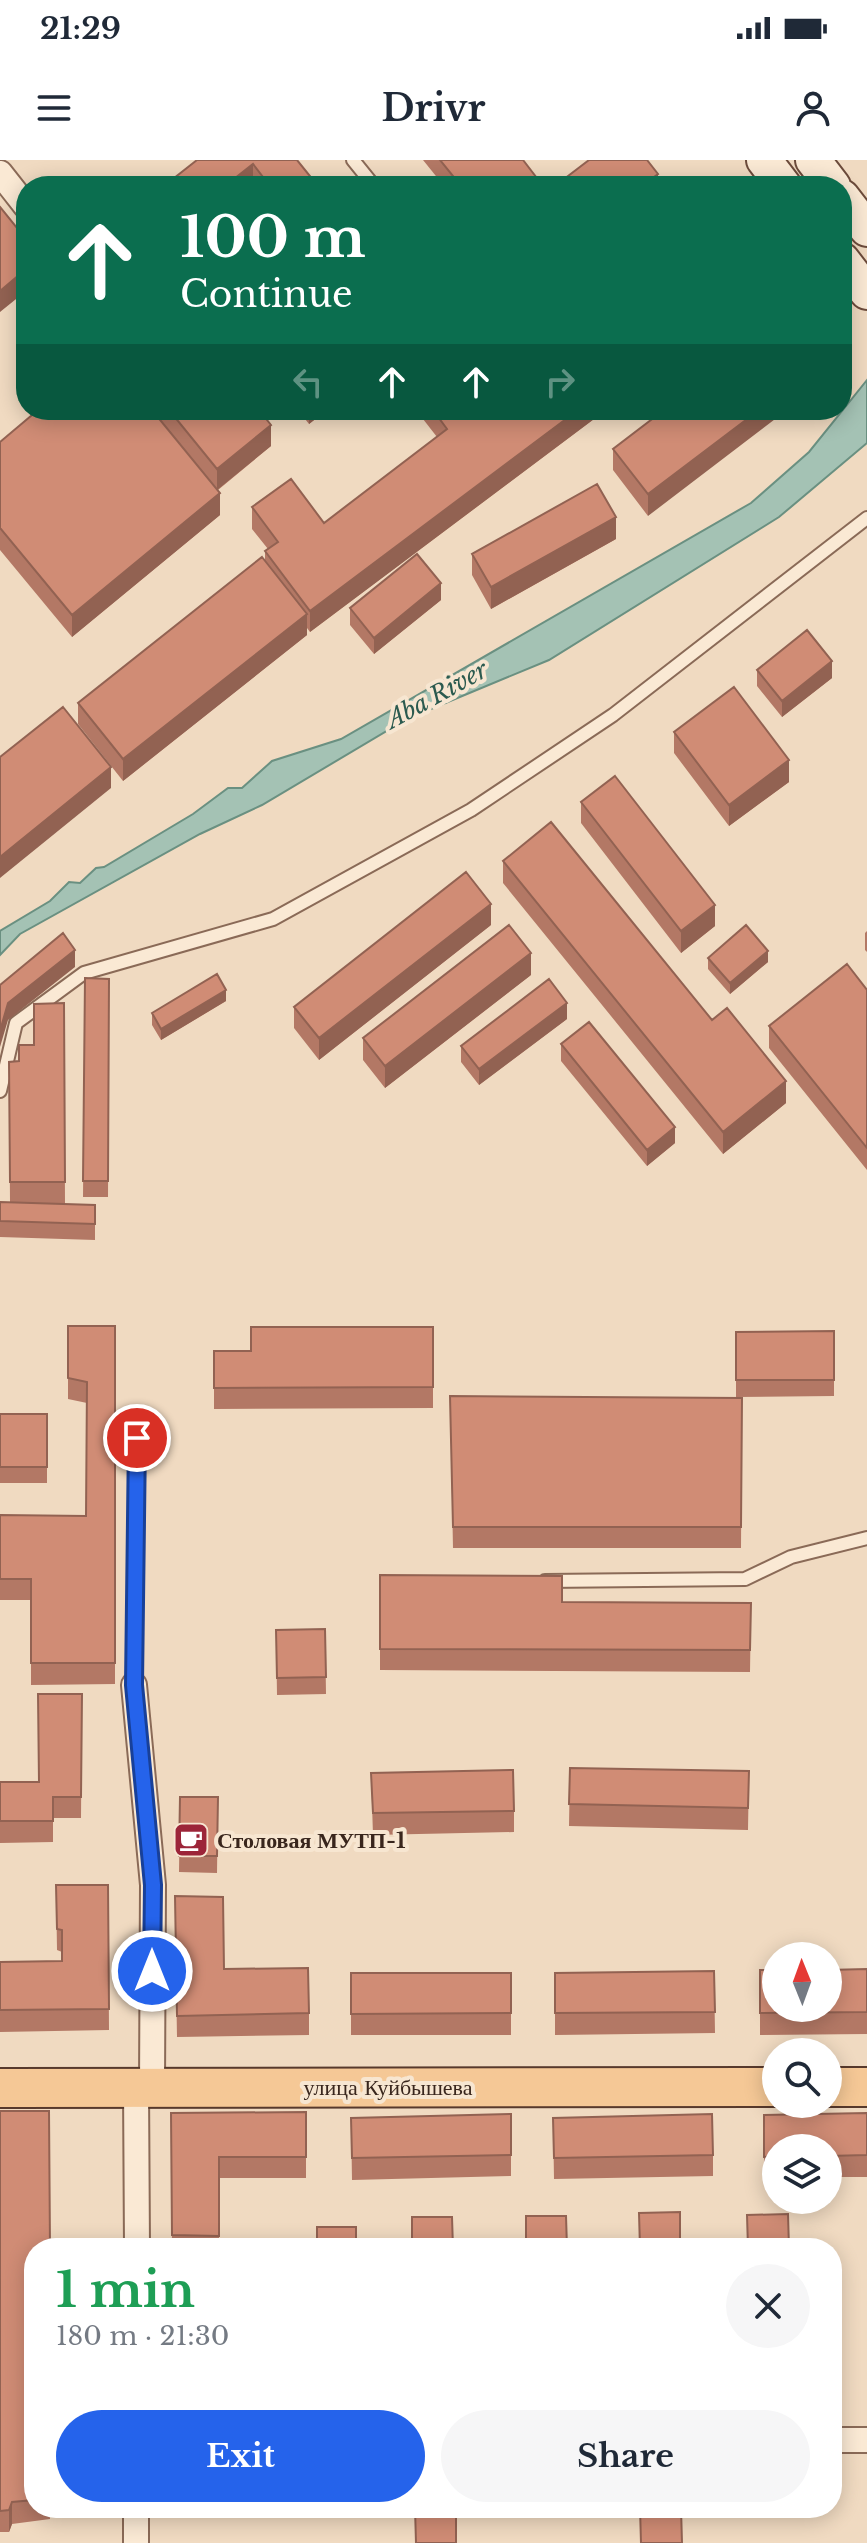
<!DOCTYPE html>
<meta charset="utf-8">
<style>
:root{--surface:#fff;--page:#f6f6f7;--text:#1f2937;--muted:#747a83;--accent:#2563eb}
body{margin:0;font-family:"Libre Baskerville",serif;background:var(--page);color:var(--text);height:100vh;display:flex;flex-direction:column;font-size:30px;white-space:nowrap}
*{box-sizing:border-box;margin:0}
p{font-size:26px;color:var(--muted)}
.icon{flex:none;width:44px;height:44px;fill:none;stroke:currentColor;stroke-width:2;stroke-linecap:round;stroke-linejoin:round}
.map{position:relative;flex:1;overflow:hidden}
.panel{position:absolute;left:24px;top:2078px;width:818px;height:280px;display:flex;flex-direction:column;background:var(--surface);border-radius:32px;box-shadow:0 4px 20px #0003}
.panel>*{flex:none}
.hud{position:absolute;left:16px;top:16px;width:836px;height:244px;border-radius:32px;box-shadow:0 4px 20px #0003;background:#0b6e4f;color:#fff;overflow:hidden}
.needle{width:52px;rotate:359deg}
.tools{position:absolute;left:762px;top:1782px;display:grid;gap:16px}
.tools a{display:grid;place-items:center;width:80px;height:80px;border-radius:50%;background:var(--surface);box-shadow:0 4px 20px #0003;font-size:40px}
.pin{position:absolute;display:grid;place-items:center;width:68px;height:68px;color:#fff;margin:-34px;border:4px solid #fff;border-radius:50%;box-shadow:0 2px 8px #0007}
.me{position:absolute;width:88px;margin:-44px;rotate:0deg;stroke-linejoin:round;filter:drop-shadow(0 0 6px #0008)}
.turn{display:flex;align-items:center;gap:28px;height:168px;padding:0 32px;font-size:36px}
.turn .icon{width:104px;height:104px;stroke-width:2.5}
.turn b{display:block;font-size:56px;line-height:68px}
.lanes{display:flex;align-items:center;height:76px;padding:0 32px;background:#0003;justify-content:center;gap:40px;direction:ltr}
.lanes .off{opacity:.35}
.round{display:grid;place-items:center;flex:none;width:84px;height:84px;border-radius:42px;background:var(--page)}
.summary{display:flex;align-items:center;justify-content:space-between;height:136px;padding:0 32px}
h1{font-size:48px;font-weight:700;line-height:60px;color:#1e9e55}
.primary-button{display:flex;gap:16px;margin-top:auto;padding:16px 32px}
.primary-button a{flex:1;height:92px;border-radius:48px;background:var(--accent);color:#fff;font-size:32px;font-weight:700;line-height:92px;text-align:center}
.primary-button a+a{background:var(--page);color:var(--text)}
.status{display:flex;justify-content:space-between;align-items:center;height:56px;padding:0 40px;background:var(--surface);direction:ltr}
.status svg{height:22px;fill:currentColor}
header{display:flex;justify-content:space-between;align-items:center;height:104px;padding:0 32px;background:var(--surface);font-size:36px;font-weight:700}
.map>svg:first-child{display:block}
.water{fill:#a4c2b4;stroke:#6a9081;stroke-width:2}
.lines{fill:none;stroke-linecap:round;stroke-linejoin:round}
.service-casing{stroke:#8a6a57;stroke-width:16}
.minor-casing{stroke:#8a6a57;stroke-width:28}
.secondary-casing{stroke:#6c4b3b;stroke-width:38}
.primary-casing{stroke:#57392c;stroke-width:42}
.service{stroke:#fae9d4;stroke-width:12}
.minor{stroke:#fae9d4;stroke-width:24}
.secondary{stroke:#fae9d4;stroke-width:34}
.primary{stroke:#f5c896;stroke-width:38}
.wall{fill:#b37865}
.shaded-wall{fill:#926252}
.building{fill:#d08c75;stroke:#926252;stroke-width:2}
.route-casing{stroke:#184099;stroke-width:20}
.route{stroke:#2563eb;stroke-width:14}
.labels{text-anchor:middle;stroke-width:8;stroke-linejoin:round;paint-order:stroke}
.poi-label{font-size:22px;font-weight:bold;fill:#39261d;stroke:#f7e6d1;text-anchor:start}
.street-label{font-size:22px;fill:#39261d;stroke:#f7e6d1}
.water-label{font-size:24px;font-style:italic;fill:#2b5a4f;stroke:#f7e6d1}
</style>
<div class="status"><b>21:29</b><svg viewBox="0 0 49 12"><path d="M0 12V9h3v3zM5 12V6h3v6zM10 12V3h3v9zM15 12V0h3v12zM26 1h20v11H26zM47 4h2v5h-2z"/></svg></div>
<header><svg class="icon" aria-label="menu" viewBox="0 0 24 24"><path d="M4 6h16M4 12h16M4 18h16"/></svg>Drivr<svg class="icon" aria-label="person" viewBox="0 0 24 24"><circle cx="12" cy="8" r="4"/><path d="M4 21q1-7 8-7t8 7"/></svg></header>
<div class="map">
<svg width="867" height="2383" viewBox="0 0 867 2383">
<rect width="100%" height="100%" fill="#f0dac1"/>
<path class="water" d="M 867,220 L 867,283 L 779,357 L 549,500 L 407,559 L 262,645 L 200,674 L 20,774 L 0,795 L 0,771 L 50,741 L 69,722 L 80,723 L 96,708 L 104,707 L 193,654 L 228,628 L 242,628 L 272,601 L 341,579 L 751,343 L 809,292 Z"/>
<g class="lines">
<defs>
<path id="service" d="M 353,0 L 374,26
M 0,931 L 16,863 L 84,813 L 273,759 L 471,650 L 613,555 L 867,358
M 545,1421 L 745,1419 L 791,1397 L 867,1378
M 134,1525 L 137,1278"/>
<path id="minor" d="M 0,13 L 26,46
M 134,1525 L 153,1725 L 152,1926
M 136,1927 L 137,2088
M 832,2280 L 867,2280
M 136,2383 L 136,2348"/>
<path id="secondary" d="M 764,0 L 784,26
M 813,0 L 833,26
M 842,37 L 867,69
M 842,100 L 867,132"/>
<path id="primary" d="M 828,1927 L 867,1927
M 0,1928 L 776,1927"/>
</defs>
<use href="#service" class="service-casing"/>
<use href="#minor" class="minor-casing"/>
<use href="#secondary" class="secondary-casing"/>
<use href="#primary" class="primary-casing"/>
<use href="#service" class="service"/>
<use href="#minor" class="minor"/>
<use href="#secondary" class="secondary"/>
<use href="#primary" class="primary"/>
</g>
<path class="wall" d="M 197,0 L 297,0 L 318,26 L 253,26 Z
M 423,0 L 523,0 L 543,26 L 444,26 Z
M 38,250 L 259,250 L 271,286 L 218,330 L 220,355 L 72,477 L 0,390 L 0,282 Z
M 298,250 L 327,250 L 309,264 Z
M 416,250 L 475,250 L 480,257 L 489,250 L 606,250 L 310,472 L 307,468 L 307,475 L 123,621 L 78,564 L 78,543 L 265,402 L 265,391 L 268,389 L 252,369 L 252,347 L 324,363 L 437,277 Z
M 664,250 L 648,356 L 613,310 L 613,289 Z
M 616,379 L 491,449 L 472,415 L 472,394 Z
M 441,440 L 374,494 L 350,465 L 350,448 Z
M 757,510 L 832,518 L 782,557 L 757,526 Z
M 674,572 L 789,622 L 729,666 L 674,593 Z
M 581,642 L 715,766 L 681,793 L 581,663 Z
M 503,701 L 786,943 L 723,994 L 503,723 Z
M 491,765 L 319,900 L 294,868 L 294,847 Z
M 867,771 L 867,792 L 865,790 L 865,773 Z
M 708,798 L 768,802 L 730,834 L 708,809 Z
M 531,815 L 385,928 L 363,900 L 363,878 Z
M 85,818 L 109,819 L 108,1037 L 83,1037 Z
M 867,830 L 867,1010 L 769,888 L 769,866 Z
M 226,841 L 161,880 L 152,865 L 152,853 Z
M 64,843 L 65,1043 L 35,1043 L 95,1045 L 95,1080 L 0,1077 L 0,1042 L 10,1042 L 9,902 L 19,901 L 34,885 Z
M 567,859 L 479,925 L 461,902 L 461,886 Z
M 561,884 L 675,983 L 647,1006 L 561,901 Z
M 68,1166 L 115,1166 L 115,1524 L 31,1525 L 31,1440 L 0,1440 L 0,1355 L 86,1356 L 87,1243 L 68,1239 Z
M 433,1167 L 433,1248 L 214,1249 L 214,1191 L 251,1191 Z
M 834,1171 L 834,1236 L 736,1237 L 736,1172 Z
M 450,1236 L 742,1238 L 741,1388 L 453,1388 Z
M 0,1254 L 47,1254 L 47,1323 L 0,1323 Z
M 380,1415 L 562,1442 L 751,1443 L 750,1512 L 380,1510 Z
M 325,1469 L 326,1534 L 277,1535 L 276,1470 Z
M 82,1534 L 81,1658 L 53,1658 L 53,1682 L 0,1683 L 0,1622 L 39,1622 Z
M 570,1608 L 749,1611 L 748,1670 L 569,1666 Z
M 371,1613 L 514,1651 L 514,1672 L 373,1675 Z
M 180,1637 L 218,1637 L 217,1713 L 179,1712 Z
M 56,1725 L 108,1725 L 109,1870 L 0,1872 L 0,1802 L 62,1801 L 62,1792 L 57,1790 Z
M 175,1758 L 224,1809 L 309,1853 L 309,1875 L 177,1877 Z
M 867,1809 L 867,1874 L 760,1875 L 760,1810 Z
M 714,1811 L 715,1873 L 555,1875 L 555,1813 Z
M 351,1813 L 511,1813 L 511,1875 L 351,1875 Z
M 0,1951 L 34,2088 L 34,2348 L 50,2348 L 50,2359 L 12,2364 L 9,2372 L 0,2372 Z
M 306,1952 L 306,2018 L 219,2018 L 219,2088 L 172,2088 L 171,1953 Z
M 867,1953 L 867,2017 L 828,2017 L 828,1988 L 776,1988 L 776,2018 L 764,2018 L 764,1955 Z
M 351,1958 L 511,1995 L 511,2016 L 352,2020 Z
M 553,1958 L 713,1995 L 713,2016 L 554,2019 Z"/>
<path class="shaded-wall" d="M 253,4 L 253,25 L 225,26 Z
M 658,14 L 658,26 L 642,26 Z
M 26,109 L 26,131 L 0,152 L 0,131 Z
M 309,250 L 327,250 L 309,264 Z
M 578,250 L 606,250 L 310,472 L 310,451 Z
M 759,250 L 787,250 L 648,356 L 648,334 Z
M 271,265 L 271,286 L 217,330 L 217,309 Z
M 220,333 L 220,355 L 72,477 L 72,455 Z
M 616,357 L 616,379 L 491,449 L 491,427 Z
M 441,423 L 441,440 L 374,494 L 374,478 Z
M 307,454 L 307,475 L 123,621 L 123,599 Z
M 832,501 L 832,518 L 782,557 L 782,541 Z
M 789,600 L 789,622 L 729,666 L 729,645 Z
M 111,607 L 111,628 L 0,718 L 0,697 Z
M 491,744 L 491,765 L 319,900 L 319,878 Z
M 715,745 L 715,766 L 681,793 L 681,771 Z
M 75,790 L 75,807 L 8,860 L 0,887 L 0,871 L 8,843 Z
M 768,791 L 768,802 L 730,834 L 730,823 Z
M 531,793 L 531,815 L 385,928 L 385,906 Z
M 226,830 L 226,841 L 161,880 L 161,869 Z
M 567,843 L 567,859 L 479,925 L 479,909 Z
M 786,921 L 786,943 L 723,994 L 723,972 Z
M 675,967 L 675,983 L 647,1006 L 647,990 Z
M 12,2342 L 12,2364 L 9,2372 L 9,2350 Z"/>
<path class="building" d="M 197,0 L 297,0 L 318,26 L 270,26 L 253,4 L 225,26 L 164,26 Z
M 440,0 L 523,0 L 543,26 L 461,26 Z
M 589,0 L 647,0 L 658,14 L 642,26 L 555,26 Z
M 0,47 L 26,79 L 26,109 L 0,131 Z
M 38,250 L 152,250 L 220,333 L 72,455 L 0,368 L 0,282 Z
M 169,250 L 259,250 L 271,265 L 217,309 Z
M 433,250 L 475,250 L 480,257 L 489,250 L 578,250 L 310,451 L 265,391 L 278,382 L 252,347 L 291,319 L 324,363 L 447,269 Z
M 664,250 L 759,250 L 648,334 L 613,289 Z
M 597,324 L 616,357 L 491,427 L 472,394 Z
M 417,394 L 441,423 L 374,478 L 350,448 Z
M 262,397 L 307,454 L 123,599 L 78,543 Z
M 807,470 L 832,501 L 782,541 L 757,510 Z
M 734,527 L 789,600 L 729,645 L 674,572 Z
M 63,547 L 111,607 L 0,697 L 0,597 Z
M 615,616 L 715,745 L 681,771 L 581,642 Z
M 551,662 L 712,860 L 727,848 L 786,921 L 723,972 L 503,701 Z
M 466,712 L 491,744 L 319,878 L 294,847 Z
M 509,765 L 531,793 L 385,906 L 363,878 Z
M 746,765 L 768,791 L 730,823 L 708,798 Z
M 63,773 L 75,790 L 8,843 L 0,871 L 0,825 Z
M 847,804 L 867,830 L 867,988 L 769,866 Z
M 217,814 L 226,830 L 161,869 L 152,853 Z
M 85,818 L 109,819 L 108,1021 L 83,1021 Z
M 549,819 L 567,843 L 479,909 L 461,886 Z
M 64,843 L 65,1022 L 10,1022 L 9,902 L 19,901 L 19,885 L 34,885 L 34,844 Z
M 589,862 L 675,967 L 647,990 L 561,884 Z
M 0,1042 L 95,1045 L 95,1064 L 0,1061 Z
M 68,1166 L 115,1166 L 115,1503 L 31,1503 L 31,1419 L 0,1419 L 0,1355 L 86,1356 L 87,1222 L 68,1218 Z
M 251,1167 L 433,1167 L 433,1227 L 214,1228 L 214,1191 L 251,1191 Z
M 834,1171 L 834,1220 L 736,1220 L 736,1172 Z
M 450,1236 L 742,1238 L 741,1367 L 453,1367 Z
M 0,1254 L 47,1254 L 47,1307 L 0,1307 Z
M 380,1415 L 562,1416 L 562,1442 L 751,1443 L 750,1490 L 380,1489 Z
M 325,1469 L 326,1517 L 277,1518 L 276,1470 Z
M 38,1534 L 82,1534 L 81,1637 L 53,1637 L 53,1661 L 0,1661 L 0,1622 L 39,1622 Z
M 570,1608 L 749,1611 L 748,1648 L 569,1644 Z
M 513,1610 L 514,1651 L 373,1653 L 371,1613 Z
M 180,1637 L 218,1637 L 217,1696 L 179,1696 Z
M 56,1725 L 108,1725 L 109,1849 L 0,1850 L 0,1802 L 62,1801 L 62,1770 L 57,1769 Z
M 175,1736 L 223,1737 L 224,1809 L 308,1808 L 309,1853 L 177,1856 Z
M 867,1809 L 867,1852 L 760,1853 L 760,1810 L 776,1810 L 776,1848 L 828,1848 L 828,1810 Z
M 714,1811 L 715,1852 L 555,1853 L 555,1813 Z
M 351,1813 L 511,1813 L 511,1853 L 351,1854 Z
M 0,1951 L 49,1951 L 50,2088 L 34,2088 L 34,2340 L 12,2342 L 9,2350 L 0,2351 Z
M 306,1952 L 306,1997 L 219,1997 L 219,2076 L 172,2075 L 171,1953 Z
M 867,1953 L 867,1995 L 828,1996 L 828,1988 L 776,1988 L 776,1996 L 764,1997 L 764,1955 Z
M 511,1954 L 511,1995 L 352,1998 L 351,1958 Z
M 712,1954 L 713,1995 L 554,1998 L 553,1958 Z
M 680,2052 L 680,2088 L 640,2088 L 639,2053 Z
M 788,2054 L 789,2088 L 748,2088 L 747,2055 Z
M 526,2056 L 566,2056 L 567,2088 L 526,2088 Z
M 412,2057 L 452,2057 L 453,2088 L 412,2088 Z
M 317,2067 L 356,2067 L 356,2088 L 317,2088 Z
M 415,2348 L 456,2348 L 456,2383 L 416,2383 Z
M 640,2348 L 681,2348 L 682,2383 L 641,2383 Z"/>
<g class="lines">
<defs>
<path id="route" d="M 137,1278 L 134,1525 L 153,1725 L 152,1811"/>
</defs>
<use href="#route" class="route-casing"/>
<use href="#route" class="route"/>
</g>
<defs>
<symbol id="cafe-square" viewBox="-11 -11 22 22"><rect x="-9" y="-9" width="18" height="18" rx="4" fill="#9c2539" stroke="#f7e6d1"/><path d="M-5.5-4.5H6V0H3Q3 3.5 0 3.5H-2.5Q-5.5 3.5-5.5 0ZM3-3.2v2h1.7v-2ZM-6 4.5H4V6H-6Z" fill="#fff"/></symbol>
</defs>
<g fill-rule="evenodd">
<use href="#cafe-square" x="171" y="1660" width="40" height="40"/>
</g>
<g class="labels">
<g class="poi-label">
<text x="217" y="1688">Столовая МУТП-1</text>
</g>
<g class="street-label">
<text x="388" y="1935">улица Куйбышева</text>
</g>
<g class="water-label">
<text transform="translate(437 535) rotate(-29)" y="8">Aba River</text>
</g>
</g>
</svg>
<div class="tools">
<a><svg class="needle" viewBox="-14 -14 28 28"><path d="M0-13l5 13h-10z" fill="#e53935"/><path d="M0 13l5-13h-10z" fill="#747a83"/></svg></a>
<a><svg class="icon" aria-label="search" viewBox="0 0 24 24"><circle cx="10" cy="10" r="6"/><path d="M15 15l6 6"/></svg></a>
<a><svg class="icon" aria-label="layers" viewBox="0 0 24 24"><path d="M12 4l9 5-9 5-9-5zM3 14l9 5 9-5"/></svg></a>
</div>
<div class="pin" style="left:137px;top:1278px;background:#d93025"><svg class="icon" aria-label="arrive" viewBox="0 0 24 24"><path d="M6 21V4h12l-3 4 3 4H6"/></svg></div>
<svg class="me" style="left:152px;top:1811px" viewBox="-20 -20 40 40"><circle r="17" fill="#2563eb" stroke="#fff" stroke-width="3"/><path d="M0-11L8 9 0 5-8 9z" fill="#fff"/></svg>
<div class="hud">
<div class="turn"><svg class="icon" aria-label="ahead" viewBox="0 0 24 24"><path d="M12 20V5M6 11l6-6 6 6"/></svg><div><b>100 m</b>Continue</div></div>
<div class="lanes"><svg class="icon off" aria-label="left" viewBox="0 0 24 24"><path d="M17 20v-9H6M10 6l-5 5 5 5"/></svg><svg class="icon" aria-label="ahead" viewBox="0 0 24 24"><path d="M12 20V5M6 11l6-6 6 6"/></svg><svg class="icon" aria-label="ahead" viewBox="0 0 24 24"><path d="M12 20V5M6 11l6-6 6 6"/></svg><svg class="icon off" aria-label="right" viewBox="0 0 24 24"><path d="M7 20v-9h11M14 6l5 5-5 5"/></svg></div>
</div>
<section class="panel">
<div class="summary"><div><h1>1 min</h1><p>180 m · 21:30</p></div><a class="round"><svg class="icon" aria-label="close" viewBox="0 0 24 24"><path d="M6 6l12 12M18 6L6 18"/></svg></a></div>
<div class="primary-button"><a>Exit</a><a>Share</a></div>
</section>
</div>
